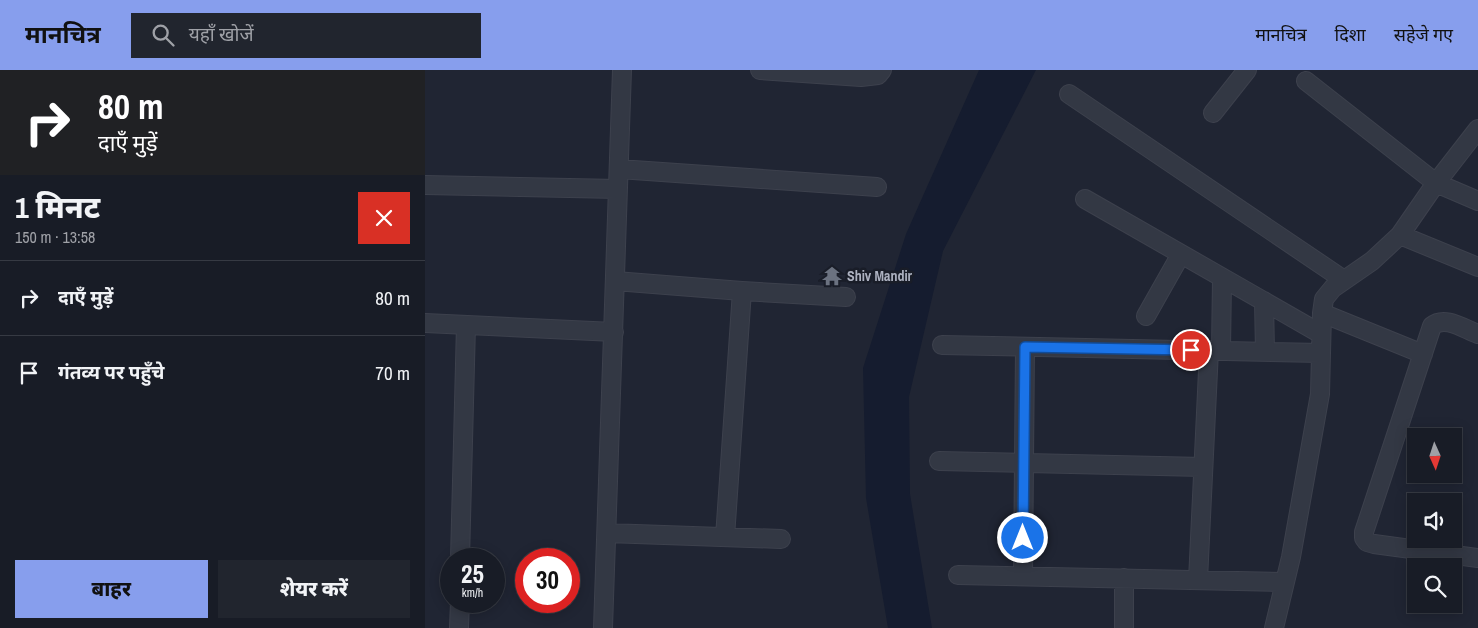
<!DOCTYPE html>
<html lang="hi">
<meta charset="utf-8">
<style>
:root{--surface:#181c26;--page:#21252e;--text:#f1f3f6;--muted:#9fa1a7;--line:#363a43;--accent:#879eed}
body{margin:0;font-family:"Archivo Narrow","Noto Sans Devanagari",sans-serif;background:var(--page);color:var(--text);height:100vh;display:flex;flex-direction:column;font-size:19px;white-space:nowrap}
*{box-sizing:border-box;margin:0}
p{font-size:16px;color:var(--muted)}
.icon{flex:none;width:28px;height:28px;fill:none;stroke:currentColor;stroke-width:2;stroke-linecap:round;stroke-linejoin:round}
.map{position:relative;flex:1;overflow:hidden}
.panel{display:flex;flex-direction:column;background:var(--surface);width:425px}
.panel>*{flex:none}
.guide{background:#202124;color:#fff;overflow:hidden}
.needle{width:32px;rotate:177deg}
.tools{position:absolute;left:982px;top:358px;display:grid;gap:10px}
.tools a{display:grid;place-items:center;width:55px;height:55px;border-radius:0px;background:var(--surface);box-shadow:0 2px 12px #0003,0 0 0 1px var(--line);font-size:25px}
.speed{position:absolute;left:15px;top:478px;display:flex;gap:10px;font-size:25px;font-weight:700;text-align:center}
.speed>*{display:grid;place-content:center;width:65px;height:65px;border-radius:50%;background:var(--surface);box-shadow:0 2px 12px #0003,0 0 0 1px var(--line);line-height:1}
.speed small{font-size:12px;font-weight:400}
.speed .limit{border:8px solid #d22;background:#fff;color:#111}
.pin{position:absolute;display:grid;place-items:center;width:42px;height:42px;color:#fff;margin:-21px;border:2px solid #fff;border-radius:50%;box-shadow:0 1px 5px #0007}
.me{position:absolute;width:55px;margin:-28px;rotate:0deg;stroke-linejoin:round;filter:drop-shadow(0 0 4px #0008)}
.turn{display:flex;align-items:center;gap:18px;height:105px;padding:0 15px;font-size:22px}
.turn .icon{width:65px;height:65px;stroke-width:2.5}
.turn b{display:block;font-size:35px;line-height:42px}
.round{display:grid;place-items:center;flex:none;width:52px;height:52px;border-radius:0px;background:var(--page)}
.headline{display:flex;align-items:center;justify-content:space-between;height:85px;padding:0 15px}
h1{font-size:30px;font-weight:800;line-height:38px}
.primary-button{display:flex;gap:10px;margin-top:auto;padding:10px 15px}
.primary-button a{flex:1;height:58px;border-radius:0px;background:var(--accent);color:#111;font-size:20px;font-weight:800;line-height:58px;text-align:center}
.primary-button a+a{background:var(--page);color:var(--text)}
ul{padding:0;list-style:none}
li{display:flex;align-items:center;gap:15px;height:75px;padding:0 15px;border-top:1px solid var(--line)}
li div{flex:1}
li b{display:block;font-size:19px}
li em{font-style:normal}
header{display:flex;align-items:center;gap:30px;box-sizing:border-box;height:70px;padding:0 25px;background:var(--accent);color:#111}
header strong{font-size:24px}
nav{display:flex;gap:28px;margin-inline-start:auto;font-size:18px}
.search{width:350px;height:45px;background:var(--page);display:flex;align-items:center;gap:12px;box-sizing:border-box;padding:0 18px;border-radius:0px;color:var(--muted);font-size:19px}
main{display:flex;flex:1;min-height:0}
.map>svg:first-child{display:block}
.water{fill:#151c2f}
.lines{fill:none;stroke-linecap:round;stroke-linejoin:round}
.minor-casing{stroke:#3d414d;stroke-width:20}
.minor{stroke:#333844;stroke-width:18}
.route-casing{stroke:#114b97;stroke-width:12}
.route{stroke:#1a73e8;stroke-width:9}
.labels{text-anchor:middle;stroke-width:5;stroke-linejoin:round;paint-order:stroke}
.poi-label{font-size:14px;font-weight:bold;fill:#adb2c1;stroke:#191d28;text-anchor:start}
</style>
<header>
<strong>मानचित्र</strong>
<div class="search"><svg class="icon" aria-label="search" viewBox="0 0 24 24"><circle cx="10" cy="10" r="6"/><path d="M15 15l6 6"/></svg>यहाँ खोजें</div>
<nav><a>मानचित्र</a><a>दिशा</a><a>सहेजे गए</a></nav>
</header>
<main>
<section class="panel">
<div class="guide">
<div class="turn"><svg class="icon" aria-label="right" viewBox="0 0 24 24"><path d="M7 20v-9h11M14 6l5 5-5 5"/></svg><div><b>80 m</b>दाएँ मुड़ें</div></div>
</div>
<div class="headline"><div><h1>1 मिनट</h1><p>150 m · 13:58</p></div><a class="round" style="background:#d93025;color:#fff"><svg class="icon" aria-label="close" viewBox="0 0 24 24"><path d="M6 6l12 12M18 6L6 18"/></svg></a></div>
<ul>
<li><svg class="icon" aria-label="right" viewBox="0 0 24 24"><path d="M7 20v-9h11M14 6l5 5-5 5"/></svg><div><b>दाएँ मुड़ें</b></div><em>80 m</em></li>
<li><svg class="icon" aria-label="arrive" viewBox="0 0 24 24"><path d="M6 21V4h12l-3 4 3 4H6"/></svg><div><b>गंतव्य पर पहुँचे</b></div><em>70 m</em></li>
</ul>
<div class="primary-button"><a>बाहर</a><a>शेयर करें</a></div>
</section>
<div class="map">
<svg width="1053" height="558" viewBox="0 0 1053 558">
<rect width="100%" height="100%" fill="#202533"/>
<path class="water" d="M 554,0 L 611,0 L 518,181 L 484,327 L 485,424 L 507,558 L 463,558 L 441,428 L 438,298 L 481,164 Z"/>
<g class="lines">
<defs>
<path id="minor" d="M 335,0 L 436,7 L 453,5 L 457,0
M 881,11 L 1011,113 L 1053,131
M 644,24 L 919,210
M 788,43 L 822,0
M 194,99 L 452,117
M 0,115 L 193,119
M 660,129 L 896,264
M 975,165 L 1053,197
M 190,211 L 317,221 L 421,227
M 839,231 L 840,282
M 897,243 L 998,284
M 721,246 L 756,184
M 0,253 L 189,262
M 1053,264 C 1039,259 1020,245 1007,256 L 939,462 L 939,468 L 942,472 L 949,474 L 1053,488
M 517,275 L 896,283
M 796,281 L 797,208
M 514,391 L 778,397
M 182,463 L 356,469
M 300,467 L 317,221
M 35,489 L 41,255
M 533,505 L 860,512
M 598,506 L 600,277
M 773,510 L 784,280
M 34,558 L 35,531
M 178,558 L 197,0
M 699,558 L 699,508
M 849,558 L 866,487 L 895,324 L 897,243 L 899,229 L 908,218 L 947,191 L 975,165 L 1011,113 L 1053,59"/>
</defs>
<use href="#minor" class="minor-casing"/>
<use href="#minor" class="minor"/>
</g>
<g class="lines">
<defs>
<path id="route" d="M 598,468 L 600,277 L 766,280"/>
</defs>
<use href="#route" class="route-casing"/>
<use href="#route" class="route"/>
</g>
<defs>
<symbol id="temple-bare" viewBox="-9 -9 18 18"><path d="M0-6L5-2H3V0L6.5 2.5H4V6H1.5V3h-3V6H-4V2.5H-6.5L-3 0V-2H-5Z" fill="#6b7280" stroke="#191d28" stroke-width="2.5" paint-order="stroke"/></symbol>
</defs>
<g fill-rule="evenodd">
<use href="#temple-bare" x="393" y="192" width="28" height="28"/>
</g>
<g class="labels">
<g class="poi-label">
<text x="422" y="211">Shiv Mandir</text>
</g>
</g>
</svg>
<div class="tools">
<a><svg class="needle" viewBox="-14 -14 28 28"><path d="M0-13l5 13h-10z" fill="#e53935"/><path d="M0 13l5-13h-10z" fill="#9fa1a7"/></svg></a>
<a><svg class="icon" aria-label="sound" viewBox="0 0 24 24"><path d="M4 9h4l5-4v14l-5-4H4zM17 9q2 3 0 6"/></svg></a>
<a><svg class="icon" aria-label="search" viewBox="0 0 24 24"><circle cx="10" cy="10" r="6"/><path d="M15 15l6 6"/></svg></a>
</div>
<div class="speed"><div>25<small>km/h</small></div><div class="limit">30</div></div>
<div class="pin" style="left:766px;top:280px;background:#d93025"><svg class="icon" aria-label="arrive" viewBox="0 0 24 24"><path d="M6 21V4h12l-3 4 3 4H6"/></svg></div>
<svg class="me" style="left:598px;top:468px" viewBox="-20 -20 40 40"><circle r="17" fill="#1a73e8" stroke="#fff" stroke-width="3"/><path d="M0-11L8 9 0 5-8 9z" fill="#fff"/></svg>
</div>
</main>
